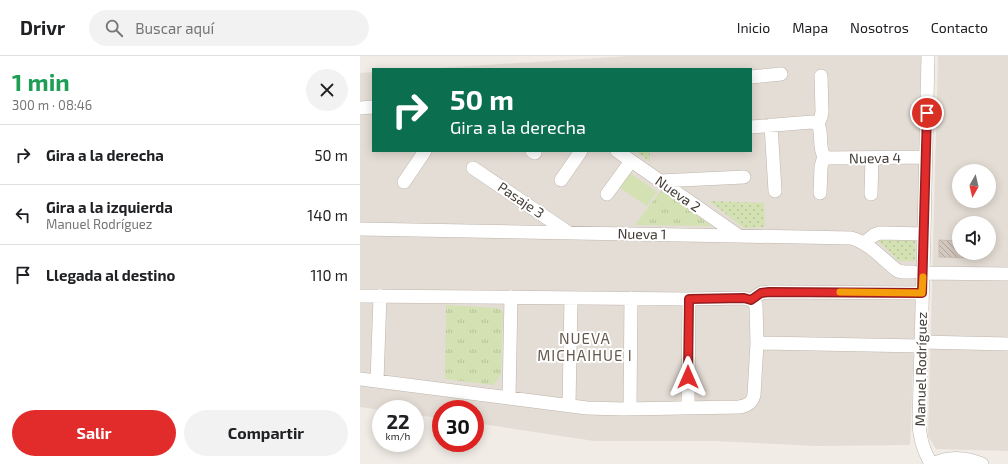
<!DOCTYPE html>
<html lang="es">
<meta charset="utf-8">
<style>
:root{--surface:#fff;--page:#f2f2f2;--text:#202124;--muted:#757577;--line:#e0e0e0;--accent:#e22c2c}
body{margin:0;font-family:"Exo 2",sans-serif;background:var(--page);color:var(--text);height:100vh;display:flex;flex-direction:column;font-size:15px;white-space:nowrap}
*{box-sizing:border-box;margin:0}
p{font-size:13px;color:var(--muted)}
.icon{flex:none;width:22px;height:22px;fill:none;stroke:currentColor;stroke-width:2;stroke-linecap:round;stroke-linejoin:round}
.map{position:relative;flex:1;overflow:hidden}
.details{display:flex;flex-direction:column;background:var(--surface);width:360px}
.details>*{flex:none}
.top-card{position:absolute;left:12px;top:12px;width:380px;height:84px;border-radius:0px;box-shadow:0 2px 10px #0003;background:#0b6e4f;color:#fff;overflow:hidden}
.needle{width:26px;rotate:188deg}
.fabs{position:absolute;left:592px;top:108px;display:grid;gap:8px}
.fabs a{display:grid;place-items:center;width:44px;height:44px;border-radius:50%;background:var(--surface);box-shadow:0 2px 10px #0003;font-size:20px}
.speed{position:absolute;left:12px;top:344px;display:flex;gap:8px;font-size:20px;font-weight:700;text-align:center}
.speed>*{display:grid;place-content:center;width:52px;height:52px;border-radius:50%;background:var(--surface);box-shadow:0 2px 10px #0003;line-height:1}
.speed small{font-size:10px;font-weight:400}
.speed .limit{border:6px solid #d22;background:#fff;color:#111}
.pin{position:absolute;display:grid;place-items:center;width:34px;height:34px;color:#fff;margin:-17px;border:2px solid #fff;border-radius:50%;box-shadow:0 1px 4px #0007}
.me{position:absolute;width:44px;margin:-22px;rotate:0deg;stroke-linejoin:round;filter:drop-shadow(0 0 3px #0008)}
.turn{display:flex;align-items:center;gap:14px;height:84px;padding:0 12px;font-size:18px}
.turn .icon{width:52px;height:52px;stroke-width:2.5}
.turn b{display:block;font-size:28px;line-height:34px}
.round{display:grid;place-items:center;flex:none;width:42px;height:42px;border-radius:21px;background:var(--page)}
.overview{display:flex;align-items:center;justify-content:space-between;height:68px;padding:0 12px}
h1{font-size:24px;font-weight:700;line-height:30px;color:#1e9e55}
.cta{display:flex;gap:8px;margin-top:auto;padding:8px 12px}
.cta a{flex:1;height:46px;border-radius:24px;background:var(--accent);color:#fff;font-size:16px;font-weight:700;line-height:46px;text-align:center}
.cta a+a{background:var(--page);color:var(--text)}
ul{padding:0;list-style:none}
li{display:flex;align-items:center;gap:12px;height:60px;padding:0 12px;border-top:1px solid var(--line)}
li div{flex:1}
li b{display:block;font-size:15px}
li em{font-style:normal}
header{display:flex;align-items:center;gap:24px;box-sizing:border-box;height:56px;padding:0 20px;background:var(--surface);border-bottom:1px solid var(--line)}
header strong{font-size:19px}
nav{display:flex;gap:22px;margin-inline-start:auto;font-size:14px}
.search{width:280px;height:36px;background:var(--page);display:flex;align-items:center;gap:10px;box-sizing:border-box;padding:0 14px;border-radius:22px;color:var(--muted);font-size:15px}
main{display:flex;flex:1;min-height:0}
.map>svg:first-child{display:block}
.residential{fill:#e4ddd5;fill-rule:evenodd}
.grass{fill:url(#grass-dots)}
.park{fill:url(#park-tufts)}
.pitch{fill:#d3e1b3}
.building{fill:url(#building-back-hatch);stroke:#cbbdb1}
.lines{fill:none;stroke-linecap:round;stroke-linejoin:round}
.minor-casing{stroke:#beb5ad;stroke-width:14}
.minor{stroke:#fff;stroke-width:13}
.route-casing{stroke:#931d1d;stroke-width:10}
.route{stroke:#e22c2c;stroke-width:7}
.slow{stroke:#f59e0b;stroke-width:7}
.labels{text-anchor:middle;stroke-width:4;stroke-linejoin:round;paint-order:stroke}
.street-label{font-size:14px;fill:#433c36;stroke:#fff}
.neighbourhood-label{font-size:15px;letter-spacing:1px;fill:#65594f;stroke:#fff}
</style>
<header>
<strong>Drivr</strong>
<div class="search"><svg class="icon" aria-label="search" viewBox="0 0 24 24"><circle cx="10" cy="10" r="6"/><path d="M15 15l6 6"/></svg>Buscar aquí</div>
<nav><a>Inicio</a><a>Mapa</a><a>Nosotros</a><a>Contacto</a></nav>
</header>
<main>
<section class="details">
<div class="overview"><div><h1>1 min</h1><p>300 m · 08:46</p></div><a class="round"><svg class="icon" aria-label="close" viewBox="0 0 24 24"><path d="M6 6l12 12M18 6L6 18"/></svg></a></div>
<ul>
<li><svg class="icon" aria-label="right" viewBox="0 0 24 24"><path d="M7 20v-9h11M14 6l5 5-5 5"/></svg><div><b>Gira a la derecha</b></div><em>50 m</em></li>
<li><svg class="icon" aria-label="left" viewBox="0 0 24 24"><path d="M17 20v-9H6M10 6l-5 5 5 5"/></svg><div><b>Gira a la izquierda</b><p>Manuel Rodríguez</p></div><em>140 m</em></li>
<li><svg class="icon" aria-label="arrive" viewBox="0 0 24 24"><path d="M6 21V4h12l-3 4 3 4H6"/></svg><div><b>Llegada al destino</b></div><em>110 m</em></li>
</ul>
<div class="cta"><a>Salir</a><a>Compartir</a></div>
</section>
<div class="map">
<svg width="648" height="408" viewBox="0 0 648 408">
<defs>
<pattern id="grass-dots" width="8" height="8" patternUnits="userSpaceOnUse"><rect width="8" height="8" fill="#d3e1b3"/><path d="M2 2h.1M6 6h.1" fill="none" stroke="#b6c29b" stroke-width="1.8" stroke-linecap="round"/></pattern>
<pattern id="park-tufts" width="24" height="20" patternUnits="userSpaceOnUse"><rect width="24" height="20" fill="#d3e1b3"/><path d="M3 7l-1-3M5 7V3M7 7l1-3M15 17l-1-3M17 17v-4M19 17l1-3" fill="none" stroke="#b6c29b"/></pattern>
<pattern id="building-back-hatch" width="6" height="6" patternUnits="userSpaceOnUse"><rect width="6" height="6" fill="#d4c9c0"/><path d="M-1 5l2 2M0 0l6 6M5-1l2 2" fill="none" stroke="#aea49d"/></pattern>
</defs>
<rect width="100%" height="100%" fill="#f1ece6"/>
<path class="residential" d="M 270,0 L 561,0 L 557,214 L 550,389 L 456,390 L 356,385 L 234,385 L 115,367 L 115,353 L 81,353 L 81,362 L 55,359 L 55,353 L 21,353 L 21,354 L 0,351 L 0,17 L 13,16 L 13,95 L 391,95 L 391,13 L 62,13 Z
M 578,0 L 648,0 L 648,395 L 576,393 L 568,380 ZM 599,115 L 629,115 L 629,145 L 599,145 ZM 599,167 L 629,167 L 629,197 L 599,197 Z"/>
<path class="grass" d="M 276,95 L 290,95 L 290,106 Z
M 349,145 L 404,147 L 405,171 L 384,172 Z
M 555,180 L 555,205 L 539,205 L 532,198 L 518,185 L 521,181 Z"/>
<path class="park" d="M 301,134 L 351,170 L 275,169 Z
M 86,249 L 137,252 L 143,255 L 141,318 L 134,329 L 85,323 Z"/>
<path class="pitch" d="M 270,117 L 297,136 L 287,150 L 260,132 Z"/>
<path class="building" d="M 579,184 L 599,185 L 599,197 L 613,197 L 613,202 L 579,201 Z"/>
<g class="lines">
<defs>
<path id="minor" d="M 568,0 L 564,178 L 559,365 C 559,381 563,394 571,408
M 391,21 L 421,18
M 0,52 L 13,51
M 458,68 L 461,61 L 462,56 L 461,20
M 458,68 C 463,78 458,91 464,100
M 411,69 L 415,135
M 391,71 L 452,66 L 458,68
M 172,95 L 175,97
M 257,95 L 379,180
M 464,100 L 469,102 L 566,101
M 113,112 L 209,177
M 201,124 L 221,95
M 300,125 L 384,121
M 44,126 L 65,95
M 460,137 L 461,111 L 464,100
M 247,138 L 271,105
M 511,138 L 512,102
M 0,173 L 491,182 C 510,187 523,204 538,215 L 544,216 L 553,216
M 504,187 L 514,179 L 520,177 L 564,178
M 563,217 L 648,218
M 0,240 L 329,243 L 384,242 L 391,244 L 396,249 L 397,287 L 394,339 C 392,347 387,350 379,351 L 264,353 L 227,352 L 0,323
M 391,244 L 401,237 L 409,236 L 562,237
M 561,286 L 648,288
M 397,287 L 561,290
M 17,325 L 20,240
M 149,342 L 151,241
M 209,349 L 211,242
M 328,352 L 329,243
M 270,353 L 271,242
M 573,408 C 589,400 605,401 622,408"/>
</defs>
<use href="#minor" class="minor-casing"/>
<use href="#minor" class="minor"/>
</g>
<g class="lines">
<defs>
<path id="route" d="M 328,321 L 329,243 L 384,242 L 391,244 L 401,237 L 409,236 L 562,237 L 567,57"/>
</defs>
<use href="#route" class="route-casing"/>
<use href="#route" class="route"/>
<path class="slow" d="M 480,236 L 562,237 L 563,221"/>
</g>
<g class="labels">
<g class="street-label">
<text transform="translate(515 102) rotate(-1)" y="5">Nueva 4</text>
<text transform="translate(318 138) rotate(35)" y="5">Nueva 2</text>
<text transform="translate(161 144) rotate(34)" y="5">Pasaje 3</text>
<text transform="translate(282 178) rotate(1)" y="5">Nueva 1</text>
<text transform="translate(561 313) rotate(-89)" y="5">Manuel Rodríguez</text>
</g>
<g class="neighbourhood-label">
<text x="225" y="288">NUEVA<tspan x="225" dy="17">MICHAIHUE I</tspan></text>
</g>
</g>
</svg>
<div class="fabs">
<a><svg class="needle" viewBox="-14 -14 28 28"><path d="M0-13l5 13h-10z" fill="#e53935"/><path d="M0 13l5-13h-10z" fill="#757577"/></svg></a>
<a><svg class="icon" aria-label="sound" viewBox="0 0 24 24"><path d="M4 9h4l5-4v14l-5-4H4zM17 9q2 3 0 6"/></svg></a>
</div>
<div class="speed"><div>22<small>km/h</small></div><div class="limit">30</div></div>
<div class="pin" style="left:567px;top:57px;background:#d93025"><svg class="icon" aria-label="arrive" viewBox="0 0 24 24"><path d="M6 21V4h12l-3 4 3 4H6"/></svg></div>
<svg class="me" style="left:328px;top:321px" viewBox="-20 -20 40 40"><path d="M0-17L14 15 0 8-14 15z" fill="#e22c2c" stroke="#fff" stroke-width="4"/></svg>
<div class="top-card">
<div class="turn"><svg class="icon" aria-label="right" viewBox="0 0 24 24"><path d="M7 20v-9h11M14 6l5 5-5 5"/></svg><div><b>50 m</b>Gira a la derecha</div></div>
</div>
</div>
</main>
